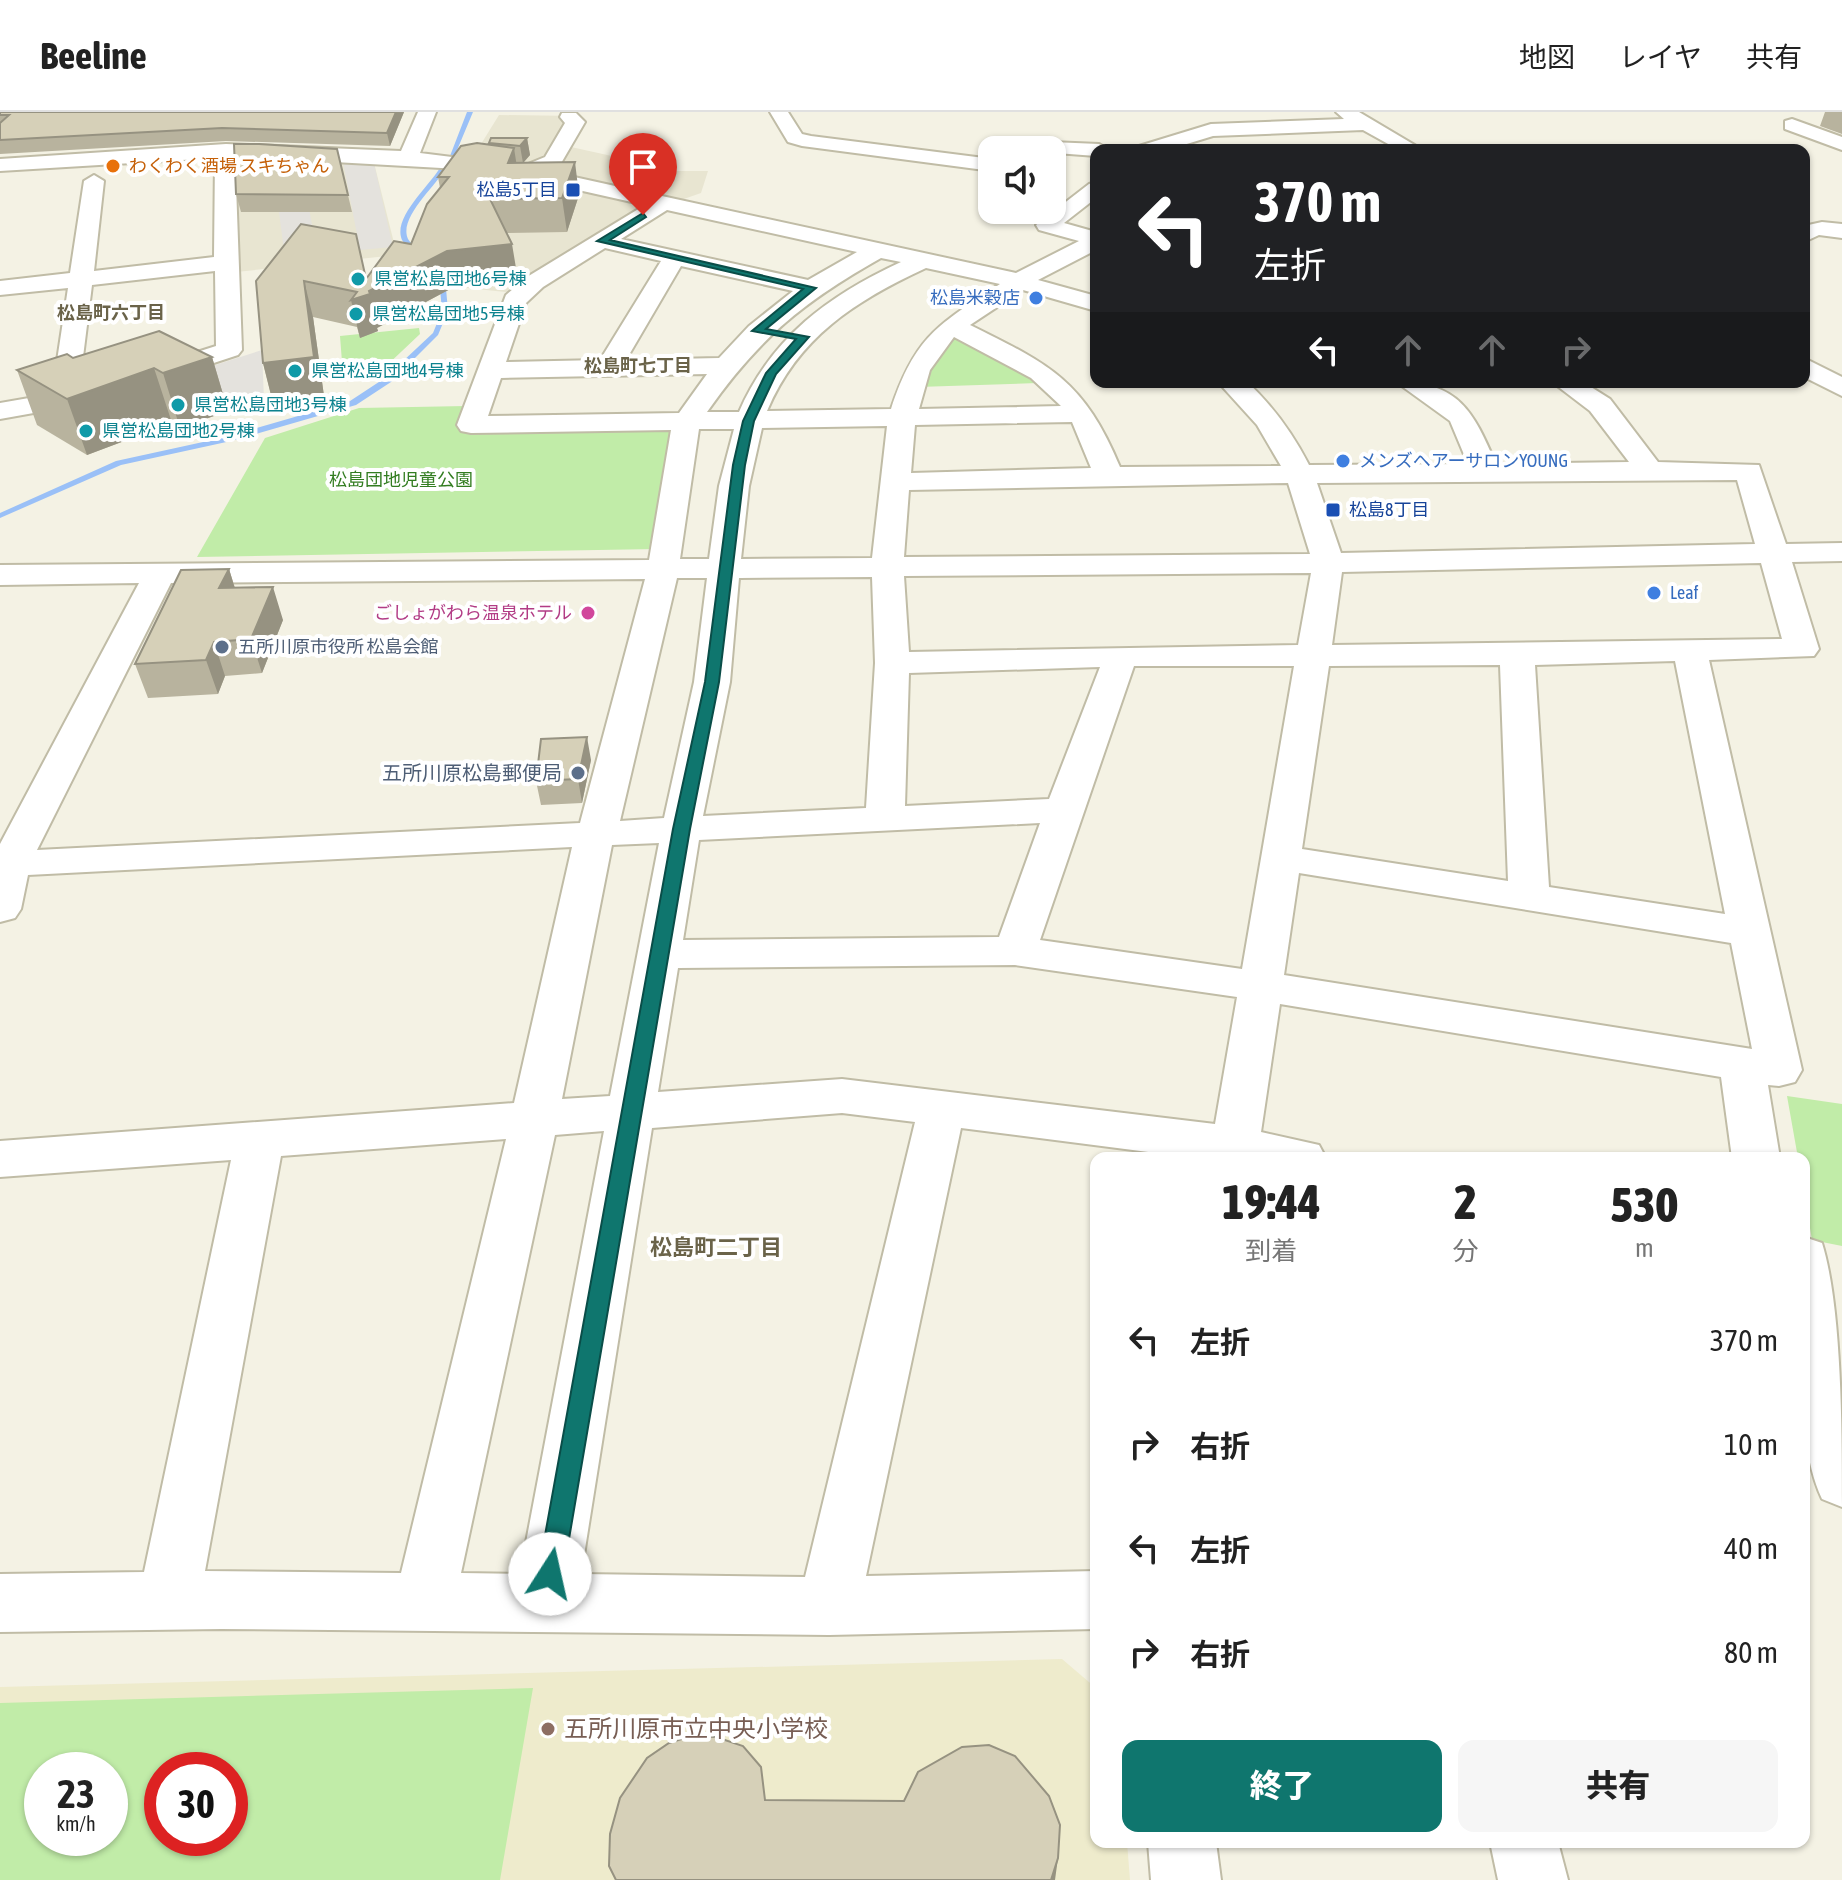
<!DOCTYPE html>
<html lang="ja">
<meta charset="utf-8">
<style>
:root{--surface:#fff;--page:#f6f6f6;--text:#222;--muted:#767676;--line:#e0e0e0;--accent:#0f766e}
body{margin:0;font-family:"Asap Condensed","Noto Sans JP",sans-serif;background:var(--page);color:var(--text);height:100vh;display:flex;flex-direction:column;font-size:30px;white-space:nowrap}
*{box-sizing:border-box;margin:0}
p{font-size:26px;color:var(--muted)}
.icon{flex:none;width:44px;height:44px;fill:none;stroke:currentColor;stroke-width:2;stroke-linecap:round;stroke-linejoin:round}
.map{position:relative;flex:1;overflow:hidden}
.side{position:absolute;left:1090px;top:1040px;width:720px;height:696px;display:flex;flex-direction:column;background:var(--surface);border-radius:16px;box-shadow:0 2px 6px #0004}
.side>*{flex:none}
.guide{position:absolute;left:1090px;top:32px;width:720px;height:244px;border-radius:16px;box-shadow:0 2px 6px #0004;background:#202124;color:#fff;overflow:hidden}
.fabs{position:absolute;left:978px;top:24px;display:grid;gap:16px}
.fabs a{display:grid;place-items:center;width:88px;height:88px;border-radius:16px;background:var(--surface);box-shadow:0 2px 6px #0004;font-size:40px}
.speed{position:absolute;left:24px;top:1640px;display:flex;gap:16px;font-size:40px;font-weight:700;text-align:center}
.speed>*{display:grid;place-content:center;width:104px;height:104px;border-radius:50%;background:var(--surface);box-shadow:0 2px 6px #0004;line-height:1}
.speed small{font-size:20px;font-weight:400}
.speed .limit{border:12px solid #d22;background:#fff;color:#111}
.pin{position:absolute;display:grid;place-items:center;width:68px;height:68px;color:#fff;margin:-82px -34px;border-radius:50% 50% 50% 0;rotate:-45deg;box-shadow:0 0 8px #0007}
.pin .icon{rotate:45deg}
.me{position:absolute;width:88px;margin:-44px;rotate:10deg;stroke-linejoin:round;filter:drop-shadow(0 0 6px #0008)}
.turn{display:flex;align-items:center;gap:28px;height:168px;padding:0 32px;font-size:36px}
.turn .icon{width:104px;height:104px;stroke-width:2.5}
.turn b{display:block;font-size:56px;line-height:68px}
.lanes{display:flex;align-items:center;height:76px;padding:0 32px;background:#0003;justify-content:center;gap:40px;direction:ltr}
.lanes .off{opacity:.35}
.eta{display:flex;justify-content:space-evenly;align-items:center;height:136px;text-align:center}
.eta b{font-size:48px;font-weight:800;line-height:56px}
.primary-button{display:flex;gap:16px;margin-top:auto;padding:16px 32px}
.primary-button a{flex:1;height:92px;border-radius:16px;background:var(--accent);color:#fff;font-size:32px;font-weight:800;line-height:92px;text-align:center}
.primary-button a+a{background:var(--page);color:var(--text)}
ul{padding:0;list-style:none}
li{display:flex;align-items:center;gap:24px;height:104px;padding:0 32px}
li div{flex:1}
li b{display:block;font-size:30px}
li em{font-style:normal}
header{display:flex;align-items:center;gap:48px;box-sizing:border-box;height:112px;padding:0 40px;background:var(--surface);border-bottom:2px solid var(--line)}
header strong{font-size:38px}
nav{display:flex;gap:44px;margin-inline-start:auto;font-size:28px}
.map>svg:first-child{display:block}
.residential{fill:#e8e5d1}
.education{fill:#eeebcc;fill-rule:evenodd}
.green{fill:#c1eca8;fill-rule:evenodd}
.parking{fill:#e4e2dd}
.lines{fill:none;stroke-linecap:round;stroke-linejoin:round}
.stream{fill:#9ac0f7;fill-rule:evenodd}
.minor-casing{stroke:#c0bca6;stroke-width:4}
.minor{fill:#fff;fill-rule:evenodd}
.wall{fill:#b8b39e}
.shaded-wall{fill:#969281}
.building{fill:#d6d0b8;stroke:#969281;stroke-width:2}
.route{fill:#0f766e;stroke:#0a4d48;stroke-width:2}
.food-dot{fill:#e8710a;stroke:#fff;stroke-width:3}
.transit-dot{fill:#1a4fb4;stroke:#fff;stroke-width:3}
.culture-dot{fill:#0f9aa8;stroke:#fff;stroke-width:3}
.shop-dot{fill:#3f7fe0;stroke:#fff;stroke-width:3}
.hotel-dot{fill:#d1479c;stroke:#fff;stroke-width:3}
.service-dot{fill:#5c6f8a;stroke:#fff;stroke-width:3}
.education-dot{fill:#8d6e63;stroke:#fff;stroke-width:3}
.labels{text-anchor:middle;stroke-width:8;stroke-linejoin:round;paint-order:stroke}
.far-food-label{font-size:18px;fill:#c56008;stroke:#fff;text-anchor:start}
.far-transit-label{font-size:18px;fill:#164399;stroke:#fff;text-anchor:end}
.far-culture-label{font-size:18px;fill:#0d838f;stroke:#fff;text-anchor:start}
.far-shop-label{font-size:18px;fill:#366cbe;stroke:#fff;text-anchor:start}
.far-neighbourhood-label{font-size:18px;font-weight:bold;fill:#6a6349;stroke:#fff}
.far-park-label{font-size:18px;fill:#337d21;stroke:#fff}
.far-hotel-label{font-size:18px;fill:#b23c85;stroke:#fff;text-anchor:end}
.far-service-label{font-size:18px;fill:#4e5e75;stroke:#fff;text-anchor:start}
.service-label{font-size:20px;fill:#4e5e75;stroke:#fff;text-anchor:end}
.neighbourhood-label{font-size:22px;font-weight:bold;fill:#6a6349;stroke:#fff}
.near-education-label{font-size:24px;fill:#785e54;stroke:#fff;text-anchor:start}
</style>
<header>
<strong>Beeline</strong>
<nav><a>地図</a><a>レイヤ</a><a>共有</a></nav>
</header>
<div class="map">
<svg width="1842" height="1768" viewBox="0 0 1842 1768">
<rect width="100%" height="100%" fill="#f4f2e4"/>
<path class="residential" d="M 499,3 L 577,4 L 571,35 L 639,50 L 672,50 L 670,59 L 708,59 L 701,81 L 681,88 L 520,52 L 473,45 Z
M 230,43 L 373,47 L 397,143 L 236,160 Z
M 496,61 L 644,94 L 514,181 L 467,176 L 441,135 Z"/>
<path class="education" d="M 1062,1547 L 1096,1576 L 1096,1730 L 1127,1730 L 1130,1768 L 0,1768 L 0,1575 ZM 42,1658 L 110,1658 L 110,1726 L 42,1726 ZM 162,1658 L 230,1658 L 230,1726 L 162,1726 Z"/>
<path class="green" d="M 419,216 L 420,222 L 383,257 L 343,263 L 340,224 Z
M 955,222 L 1038,271 L 918,275 Z
M 466,294 L 458,317 L 675,315 L 658,437 L 197,445 L 265,326 L 359,296 Z
M 1787,984 L 1842,992 L 1842,1134 L 1812,1128 L 1804,1080 L 1804,1046 L 1798,1046 Z
M 533,1576 L 500,1768 L 0,1768 L 0,1591 ZM 110,1658 L 110,1726 L 42,1726 L 42,1658 ZM 230,1658 L 230,1726 L 162,1726 L 162,1658 Z"/>
<path class="parking" d="M 300,44 L 317,142 L 285,146 L 272,47 Z
M 373,47 L 393,135 L 360,138 L 343,50 Z
M 262,238 L 264,288 L 240,296 L 181,264 Z"/>
<g class="lines">
<path class="stream" d="M 467,0 L 473,0 L 455,43 L 450,44 Z
M 441,54 L 446,55 C 437,74 398,105 408,127 C 410,131 418,137 421,141 L 416,142 C 412,138 405,133 402,128 C 392,105 431,73 441,54 Z
M 442,163 L 445,165 L 448,199 L 438,223 L 391,270 L 356,293 L 231,329 L 121,353 L 0,406 L 0,401 L 116,349 L 226,325 L 350,289 L 385,266 L 433,221 L 442,199 L 439,165 Z"/>
<defs>
<path id="minor" d="M 418,0 L 436,0 L 420,41 L 523,54 L 545,45 L 565,11 L 560,5 L 562,1 L 576,1 L 585,10 L 560,53 L 547,59 L 624,76 L 647,67 L 657,46 L 664,44 L 674,50 L 666,71 L 648,81 L 1016,161 L 1079,129 L 1039,118 L 1036,113 L 1089,72 L 1096,70 L 1096,86 L 1064,111 L 1096,120 L 1096,138 L 1038,168 L 1096,184 L 1096,199 L 1023,178 L 970,213 C 1051,253 1084,269 1120,355 L 1281,354 L 1257,313 L 1218,270 L 1247,270 C 1273,294 1293,322 1309,353 L 1468,352 L 1450,309 L 1396,270 C 1459,270 1473,299 1496,352 L 1629,350 L 1590,299 L 1552,270 L 1583,270 L 1610,287 L 1658,350 L 1759,353 L 1786,432 L 1842,431 L 1842,449 L 1792,450 L 1819,537 L 1814,544 L 1709,548 L 1802,958 L 1795,970 L 1779,974 L 1768,973 L 1780,1046 L 1732,1046 L 1721,965 L 1280,892 L 1261,1020 L 1319,1033 L 1326,1046 L 1195,1046 L 961,1016 L 866,1464 L 1096,1459 L 1096,1517 L 829,1523 L 221,1517 L 0,1520 L 0,1462 L 144,1460 L 231,1048 L 0,1065 L 0,1029 L 514,991 L 572,735 L 28,763 L 21,797 L 15,806 L 0,810 L 0,732 L 139,471 L 0,473 L 0,453 L 649,448 L 671,318 L 471,321 L 461,319 L 457,313 L 506,183 L 527,165 L 645,93 L 525,66 L 459,57 L 263,46 L 235,46 L 242,238 L 238,243 L 156,270 L 143,262 L 147,256 L 216,234 L 215,159 L 92,173 L 79,277 L 100,277 L 104,283 C 97,293 68,300 56,297 L 0,307 L 0,291 L 52,282 L 68,176 L 0,183 L 0,169 L 70,161 L 84,69 L 94,63 L 104,69 L 94,159 L 214,145 L 215,46 L 0,59 L 0,47 L 226,32 L 401,39 ZM 667,98 L 857,140 L 808,168 L 621,127 ZM 605,136 L 661,149 L 600,248 L 506,250 L 526,191 L 543,175 ZM 881,146 L 901,150 C 829,183 771,226 739,300 L 707,300 C 759,226 803,190 881,146 ZM 681,154 L 793,179 L 749,214 L 719,246 L 626,248 ZM 926,156 L 1000,172 C 938,213 915,224 891,297 L 767,299 C 798,225 855,189 926,156 ZM 954,225 L 1031,266 L 1061,294 L 919,297 L 930,258 ZM 707,262 L 679,301 L 488,304 L 501,266 ZM 1072,310 L 1091,356 L 911,361 L 915,313 ZM 887,314 L 872,446 L 741,447 L 749,374 L 762,316 ZM 699,317 L 734,317 L 719,374 L 709,447 L 680,447 ZM 1737,368 L 1755,432 L 1341,441 L 1317,371 ZM 1288,371 L 1310,442 L 904,445 L 909,378 ZM 1761,451 L 1782,527 L 1332,533 L 1342,460 ZM 1311,461 L 1298,533 L 909,540 L 904,464 ZM 872,465 L 875,551 L 866,696 L 703,704 L 730,570 L 739,466 ZM 677,466 L 707,466 L 694,570 L 664,706 L 620,709 ZM 645,467 L 580,711 L 37,738 L 171,471 ZM 1675,549 L 1725,802 L 1549,775 L 1535,553 ZM 1500,553 L 1508,769 L 1302,737 L 1329,554 ZM 1134,554 L 1294,554 L 1242,857 L 1040,828 ZM 1100,555 L 1049,687 L 905,694 L 909,561 ZM 1040,711 L 999,825 L 683,828 L 699,728 ZM 659,731 L 610,984 L 562,987 L 612,733 ZM 1299,761 L 1731,831 L 1752,937 L 1284,863 ZM 1015,853 L 1237,885 L 1215,1012 L 842,967 L 658,980 L 678,856 ZM 842,1001 L 915,1010 L 805,1465 L 581,1462 L 652,1016 ZM 604,1019 L 520,1462 L 461,1461 L 555,1023 ZM 506,1027 L 401,1461 L 205,1459 L 281,1044 Z
M 770,0 L 788,0 L 802,22 L 811,24 L 992,47 L 992,59 L 802,34 L 788,30 Z
M 1336,0 L 1359,0 L 1423,38 L 1399,38 L 1363,18 L 1213,24 L 1167,38 L 1136,38 L 1139,34 L 1211,12 L 1344,7 Z
M 1792,7 L 1842,25 L 1842,38 L 1785,17 L 1785,9 Z
M 1027,29 L 1099,32 L 1109,38 L 1096,38 L 1096,44 L 1016,38 L 1020,31 Z
M 1822,110 L 1842,112 L 1842,126 L 1819,123 L 1804,130 L 1804,114 Z
M 1804,246 L 1842,265 L 1842,284 L 1804,265 Z
M 1804,1125 L 1822,1131 C 1842,1195 1842,1322 1842,1395 L 1822,1387 C 1791,1321 1804,1200 1804,1125 Z
M 1148,1730 L 1216,1730 L 1221,1768 L 1151,1768 Z
M 1490,1730 L 1558,1730 L 1568,1768 L 1498,1768 Z"/>
</defs>
<use href="#minor" class="minor-casing"/>
<use href="#minor" class="minor"/>
</g>
<path class="wall" d="M 0,0 L 404,0 L 390,34 L 226,29 L 0,42 Z
M 1825,0 L 1842,0 L 1842,22 L 1820,14 Z
M 527,26 L 530,43 L 523,51 L 579,83 L 567,120 L 507,121 L 518,168 L 454,175 L 377,216 L 378,219 L 360,226 L 357,215 L 313,205 L 324,284 L 273,291 L 263,251 L 256,169 L 366,167 L 411,132 L 440,76 L 438,65 L 489,32 L 489,31 Z
M 337,37 L 352,100 L 241,100 L 236,82 Z
M 212,245 L 228,299 L 180,316 L 172,311 L 87,343 L 37,313 L 17,258 L 73,246 Z
M 229,457 L 235,476 L 283,508 L 262,561 L 225,564 L 218,582 L 148,586 L 135,552 Z
M 591,648 L 582,691 L 541,693 L 536,669 Z"/>
<path class="shaded-wall" d="M 396,0 L 404,0 L 390,34 L 387,21 Z
M 527,26 L 530,43 L 523,51 L 520,34 Z
M 514,36 L 519,68 L 508,51 Z
M 575,50 L 579,83 L 567,120 L 562,86 Z
M 512,132 L 518,168 L 454,175 L 377,216 L 378,219 L 360,226 L 351,188 L 447,139 Z
M 304,169 L 313,205 L 324,284 L 273,291 L 263,251 Z
M 212,245 L 228,299 L 180,316 L 163,261 Z
M 154,256 L 172,311 L 87,343 L 67,287 Z
M 229,457 L 239,490 L 219,476 Z
M 273,475 L 283,508 L 262,561 L 251,527 Z
M 214,530 L 225,564 L 218,582 L 206,548 Z
M 587,625 L 591,648 L 582,691 L 578,667 Z
M 1058,1746 L 1055,1768 L 1051,1768 Z"/>
<path class="building" d="M 0,0 L 396,0 L 387,21 L 222,16 L 0,28 L 0,11 L 9,3 L 0,3 Z
M 491,26 L 527,26 L 520,34 L 489,31 Z
M 477,31 L 514,36 L 508,51 L 575,50 L 562,86 L 490,87 L 512,132 L 447,139 L 369,179 L 370,182 L 351,188 L 357,180 L 304,169 L 314,245 L 263,251 L 256,169 L 301,112 L 356,122 L 366,167 L 394,129 L 411,132 L 427,92 L 449,65 L 438,65 L 461,34 Z
M 234,32 L 259,32 L 337,37 L 348,83 L 236,82 Z
M 159,219 L 212,245 L 163,261 L 154,256 L 67,287 L 17,258 L 67,242 L 73,246 Z
M 229,457 L 219,476 L 273,475 L 251,527 L 214,530 L 206,548 L 135,552 L 181,458 Z
M 587,625 L 578,667 L 536,669 L 541,627 Z
M 691,1624 L 716,1625 L 743,1634 L 761,1655 L 765,1688 L 904,1689 L 918,1660 L 962,1635 L 989,1633 L 1015,1644 L 1049,1684 L 1060,1713 L 1058,1746 L 1051,1768 L 616,1768 L 609,1754 L 610,1722 L 620,1686 L 647,1646 L 669,1631 Z"/>
<path class="route" d="M 643,101 L 646,105 L 610,128 L 816,176 L 766,217 L 809,225 L 776,262 L 754,309 L 745,353 L 719,570 L 690,717 L 563,1462 L 559,1471 L 550,1474 L 541,1471 L 538,1462 L 673,717 L 705,570 L 733,353 L 743,309 L 766,261 L 796,227 L 752,219 L 803,177 L 597,129 Z"/>
<circle class="food-dot" cx="113" cy="54" r="8"/>
<g class="transit-dot">
<rect x="565" y="70" width="16" height="16" rx="4"/>
<rect x="1325" y="390" width="16" height="16" rx="4"/>
</g>
<g class="culture-dot">
<circle cx="358" cy="167" r="8"/>
<circle cx="356" cy="202" r="8"/>
<circle cx="295" cy="259" r="8"/>
<circle cx="178" cy="293" r="8"/>
<circle cx="86" cy="319" r="8"/>
</g>
<g class="shop-dot">
<circle cx="1036" cy="186" r="8"/>
<circle cx="1343" cy="349" r="8"/>
<circle cx="1654" cy="481" r="8"/>
</g>
<circle class="hotel-dot" cx="588" cy="501" r="8"/>
<g class="service-dot">
<circle cx="222" cy="535" r="8"/>
<circle cx="578" cy="661" r="8"/>
</g>
<circle class="education-dot" cx="548" cy="1617" r="8"/>
<g class="labels">
<g class="far-food-label">
<text x="129" y="60">わくわく酒場 スキちゃん</text>
</g>
<g class="far-transit-label">
<text x="557" y="84">松島5丁目</text>
<text x="1349" y="404" text-anchor="start">松島8丁目</text>
</g>
<g class="far-culture-label">
<text x="374" y="173">県営松島団地6号棟</text>
<text x="372" y="208">県営松島団地5号棟</text>
<text x="311" y="265">県営松島団地4号棟</text>
<text x="194" y="299">県営松島団地3号棟</text>
<text x="102" y="325">県営松島団地2号棟</text>
</g>
<g class="far-shop-label">
<text x="1020" y="192" text-anchor="end">松島米穀店</text>
<text x="1359" y="355">メンズヘアーサロンYOUNG</text>
<text x="1670" y="487">Leaf</text>
</g>
<g class="far-neighbourhood-label">
<text x="111" y="207">松島町六丁目</text>
<text x="638" y="260">松島町七丁目</text>
</g>
<g class="far-park-label">
<text x="401" y="374">松島団地児童公園</text>
</g>
<g class="far-hotel-label">
<text x="572" y="507">ごしょがわら温泉ホテル</text>
</g>
<g class="far-service-label">
<text x="238" y="541">五所川原市役所 松島会館</text>
</g>
<g class="service-label">
<text x="562" y="668">五所川原松島郵便局</text>
</g>
<g class="neighbourhood-label">
<text x="716" y="1143">松島町二丁目</text>
</g>
<g class="near-education-label">
<text x="564" y="1625">五所川原市立中央小学校</text>
</g>
</g>
</svg>
<div class="fabs">
<a><svg class="icon" aria-label="sound" viewBox="0 0 24 24"><path d="M4 9h4l5-4v14l-5-4H4zM17 9q2 3 0 6"/></svg></a>
</div>
<div class="speed"><div>23<small>km/h</small></div><div class="limit">30</div></div>
<div class="pin" style="left:643px;top:103px;background:#d93025"><svg class="icon" aria-label="arrive" viewBox="0 0 24 24"><path d="M6 21V4h12l-3 4 3 4H6"/></svg></div>
<svg class="me" style="left:550px;top:1462px" viewBox="-20 -20 40 40"><circle r="19" fill="#fff"/><path d="M0-13L10 11 0 6-10 11z" fill="#0f766e"/></svg>
<div class="guide">
<div class="turn"><svg class="icon" aria-label="left" viewBox="0 0 24 24"><path d="M17 20v-9H6M10 6l-5 5 5 5"/></svg><div><b>370 m</b>左折</div></div>
<div class="lanes"><svg class="icon" aria-label="left" viewBox="0 0 24 24"><path d="M17 20v-9H6M10 6l-5 5 5 5"/></svg><svg class="icon off" aria-label="ahead" viewBox="0 0 24 24"><path d="M12 20V5M6 11l6-6 6 6"/></svg><svg class="icon off" aria-label="ahead" viewBox="0 0 24 24"><path d="M12 20V5M6 11l6-6 6 6"/></svg><svg class="icon off" aria-label="right" viewBox="0 0 24 24"><path d="M7 20v-9h11M14 6l5 5-5 5"/></svg></div>
</div>
<section class="side">
<div class="eta">
<div><b>19:44</b><p>到着</p></div>
<div><b>2</b><p>分</p></div>
<div><b>530</b><p>m</p></div>
</div>
<ul>
<li><svg class="icon" aria-label="left" viewBox="0 0 24 24"><path d="M17 20v-9H6M10 6l-5 5 5 5"/></svg><div><b>左折</b></div><em>370 m</em></li>
<li><svg class="icon" aria-label="right" viewBox="0 0 24 24"><path d="M7 20v-9h11M14 6l5 5-5 5"/></svg><div><b>右折</b></div><em>10 m</em></li>
<li><svg class="icon" aria-label="left" viewBox="0 0 24 24"><path d="M17 20v-9H6M10 6l-5 5 5 5"/></svg><div><b>左折</b></div><em>40 m</em></li>
<li><svg class="icon" aria-label="right" viewBox="0 0 24 24"><path d="M7 20v-9h11M14 6l5 5-5 5"/></svg><div><b>右折</b></div><em>80 m</em></li>
</ul>
<div class="primary-button"><a>終了</a><a>共有</a></div>
</section>
</div>
